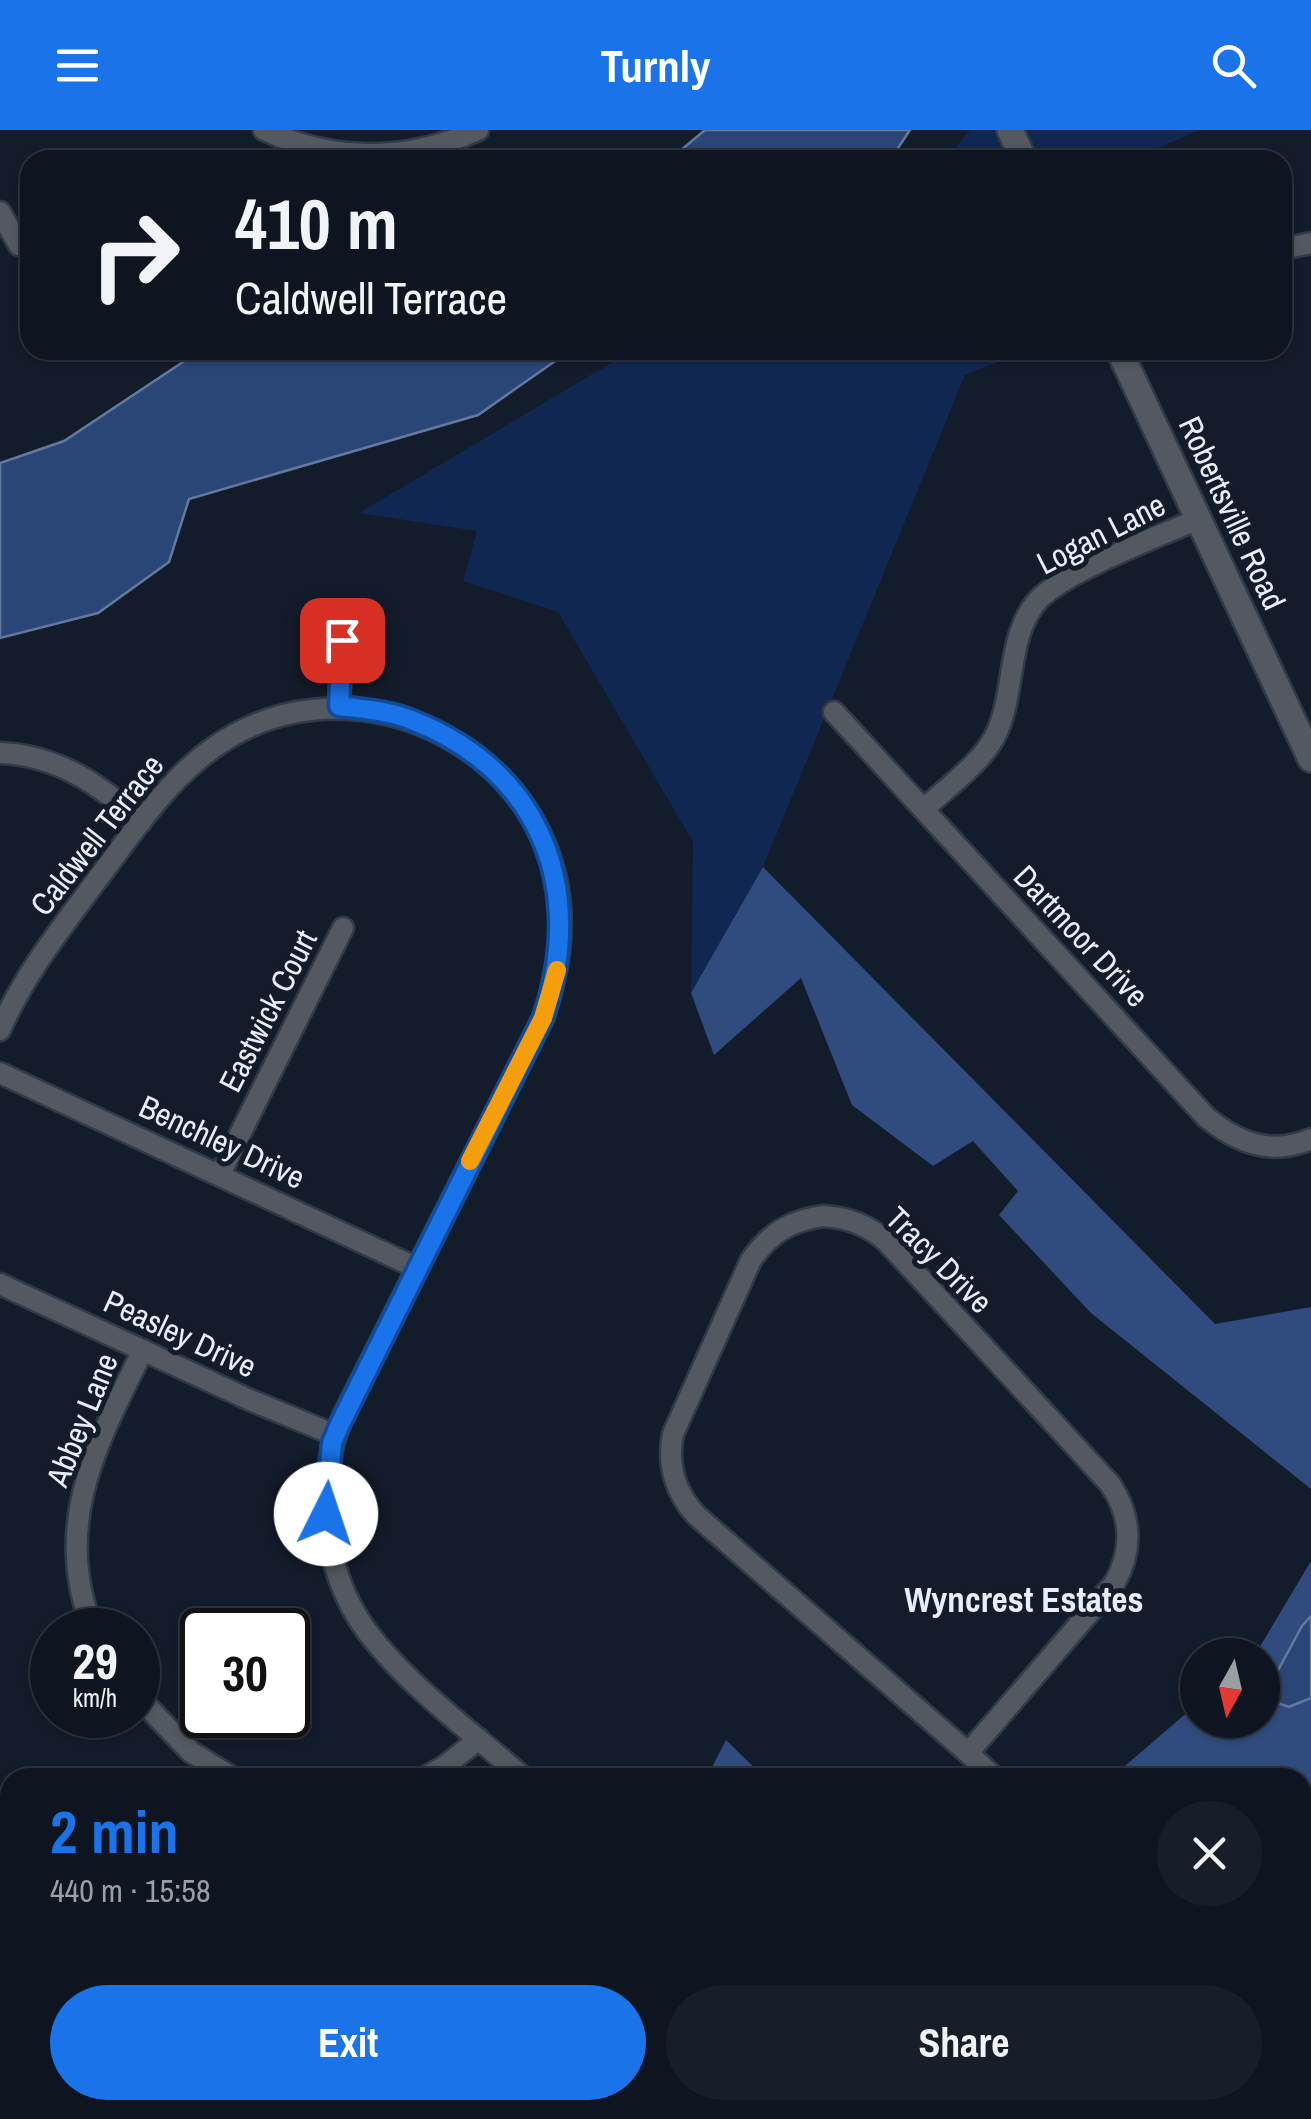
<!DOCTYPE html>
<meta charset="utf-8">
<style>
:root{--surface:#0e1520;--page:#171e29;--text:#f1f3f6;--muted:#9b9fa5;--line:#2e343e;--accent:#1a73e8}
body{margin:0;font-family:"Archivo Narrow",sans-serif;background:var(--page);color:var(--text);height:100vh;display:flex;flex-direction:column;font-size:38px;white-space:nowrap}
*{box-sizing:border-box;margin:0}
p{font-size:32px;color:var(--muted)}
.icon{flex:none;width:55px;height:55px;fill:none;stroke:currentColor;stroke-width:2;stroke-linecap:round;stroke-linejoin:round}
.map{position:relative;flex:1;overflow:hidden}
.sheet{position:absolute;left:0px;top:1638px;width:1312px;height:352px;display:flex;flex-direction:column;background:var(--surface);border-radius:30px 30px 0 0;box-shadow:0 2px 8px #0004,0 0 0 2px var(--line)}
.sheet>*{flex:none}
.top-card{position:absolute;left:20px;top:20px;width:1272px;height:210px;border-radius:30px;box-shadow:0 2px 8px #0004,0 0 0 2px var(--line);background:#0e1520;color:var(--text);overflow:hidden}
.needle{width:65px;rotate:188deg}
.tools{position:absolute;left:1180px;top:1508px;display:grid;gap:20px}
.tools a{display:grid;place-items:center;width:100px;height:100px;border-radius:50%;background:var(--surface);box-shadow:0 2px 8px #0004,0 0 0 2px var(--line);font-size:50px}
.speed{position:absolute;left:30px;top:1478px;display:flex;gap:20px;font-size:50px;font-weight:700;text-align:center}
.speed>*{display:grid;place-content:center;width:130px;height:130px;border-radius:50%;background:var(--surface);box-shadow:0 2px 8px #0004,0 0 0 2px var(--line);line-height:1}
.speed small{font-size:25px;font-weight:400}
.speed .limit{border:5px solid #111;border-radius:15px;background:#fff;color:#111}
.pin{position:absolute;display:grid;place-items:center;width:85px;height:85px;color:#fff;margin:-42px;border-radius:20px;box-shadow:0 5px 15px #0006}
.me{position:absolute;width:110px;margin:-55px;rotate:4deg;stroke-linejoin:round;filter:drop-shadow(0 0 8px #0008)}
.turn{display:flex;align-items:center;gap:35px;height:210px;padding:0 50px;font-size:45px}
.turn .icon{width:130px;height:130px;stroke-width:2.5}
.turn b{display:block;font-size:70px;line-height:85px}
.round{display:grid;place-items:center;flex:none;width:105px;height:105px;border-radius:52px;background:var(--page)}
.overview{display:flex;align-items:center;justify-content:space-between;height:170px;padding:0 50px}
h1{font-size:60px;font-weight:700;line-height:75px;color:var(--accent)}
.action{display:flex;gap:20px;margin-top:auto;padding:20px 50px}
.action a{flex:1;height:115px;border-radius:60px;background:var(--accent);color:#fff;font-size:40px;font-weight:700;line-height:115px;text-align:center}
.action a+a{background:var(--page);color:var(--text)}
header{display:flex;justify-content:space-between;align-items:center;height:130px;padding:0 50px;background:var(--accent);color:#fff;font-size:45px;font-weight:700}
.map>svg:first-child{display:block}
.green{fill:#102752}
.forest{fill:#304c7e}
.water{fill:#2a4677;stroke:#63799e;stroke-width:2.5}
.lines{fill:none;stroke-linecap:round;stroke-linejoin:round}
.minor-casing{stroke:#313a48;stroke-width:25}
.tertiary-casing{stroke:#313a48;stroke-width:30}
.minor{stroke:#545961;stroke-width:20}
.tertiary{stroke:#545961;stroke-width:25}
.route-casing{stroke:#114b97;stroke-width:25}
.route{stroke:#1a73e8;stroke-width:18}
.slow{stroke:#f59e0b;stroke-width:18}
.labels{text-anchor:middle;stroke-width:10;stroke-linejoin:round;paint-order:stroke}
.street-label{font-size:32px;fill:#e9effa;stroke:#131c2b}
.neighbourhood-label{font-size:35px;font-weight:bold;fill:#e9effa;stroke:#131c2b}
</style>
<header><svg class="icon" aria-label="menu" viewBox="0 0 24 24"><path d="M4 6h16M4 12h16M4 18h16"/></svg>Turnly<svg class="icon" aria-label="search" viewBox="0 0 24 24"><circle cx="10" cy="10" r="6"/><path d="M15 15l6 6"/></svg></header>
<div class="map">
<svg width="1311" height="1989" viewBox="0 0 1311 1989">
<rect width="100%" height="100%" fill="#131c2b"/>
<path class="green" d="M 970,0 L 1199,0 L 1132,30 L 945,30 Z
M 633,220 L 1019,220 L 1020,223 L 965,245 L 763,737 L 691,863 L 693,712 L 558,482 L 463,451 L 477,401 L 359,383 Z"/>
<path class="forest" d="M 763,737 L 1215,1194 L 1311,1177 L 1311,1359 L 1091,1183 L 999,1085 L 1018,1061 L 973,1011 L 933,1036 L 852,975 L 801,848 L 714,925 L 691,863 Z
M 1311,1431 L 1311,1654 L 1303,1655 L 1302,1648 L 1111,1648 L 1197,1574 L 1198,1590 L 1262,1590 L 1262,1525 L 1255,1525 Z
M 726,1610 L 764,1647 L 707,1647 Z
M 10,1773 L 10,1980 L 650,1980 L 642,1989 L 0,1989 L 0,1777 Z"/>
<path class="water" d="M 705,0 L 910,0 L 890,30 L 669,30 Z
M 201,220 L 571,220 L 478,285 L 189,369 L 169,432 L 98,483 L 0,508 L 0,333 L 64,311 Z
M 1311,1486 L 1311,1568 L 1289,1577 L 1263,1568 L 1302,1496 Z"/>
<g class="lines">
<defs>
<path id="minor" d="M 264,0 C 334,32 407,32 478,0
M 0,82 L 19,115
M 1282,119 L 1311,113
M 339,576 L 342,510
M 834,582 L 1206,987 C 1238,1013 1271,1026 1311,1009
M 0,623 C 57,625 101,655 141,692
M 924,679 C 946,658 979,635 994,608 C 1017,565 1005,506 1039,469 C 1068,440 1158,407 1198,389
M 0,900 C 25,843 62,797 99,747 C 143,689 184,624 254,595 C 378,543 530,620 557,753 C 566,800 558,843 543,888 L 344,1284 C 311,1358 324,1453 377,1514 C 419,1564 475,1605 524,1648
M 0,943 L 417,1138
M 220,1044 L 343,798
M 824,1086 C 849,1088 868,1095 887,1112 L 1110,1354 C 1132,1386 1133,1421 1114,1454 L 968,1623 L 697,1386 C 675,1363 667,1334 673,1304 L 751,1130 C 770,1103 791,1090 824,1086 Z
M 0,1154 L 250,1270 L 335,1305
M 93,1500 C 51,1395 97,1313 143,1220
M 138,1567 L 191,1622 L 233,1648
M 968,1623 L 995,1648
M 424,1648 L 445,1636 L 479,1609
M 1302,1856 L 1311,1866"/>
<path id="tertiary" d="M 1010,0 L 1024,30
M 1119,220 L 1311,629"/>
</defs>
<use href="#minor" class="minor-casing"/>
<use href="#tertiary" class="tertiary-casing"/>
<use href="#minor" class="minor"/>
<use href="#tertiary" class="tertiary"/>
</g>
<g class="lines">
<defs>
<path id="route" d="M 326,1384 L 332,1313 L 340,1294 L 543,888 C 586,762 543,642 414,591 C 391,581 364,579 339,576 L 342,510"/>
</defs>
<use href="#route" class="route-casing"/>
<use href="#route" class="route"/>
<path class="slow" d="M 470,1031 L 543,888 L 557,840"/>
</g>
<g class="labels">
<g class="street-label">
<text transform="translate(1232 383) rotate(65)" y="11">Robertsville Road</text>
<text transform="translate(1101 404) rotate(-27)" y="11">Logan Lane</text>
<text transform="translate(97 705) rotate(-52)" y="11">Caldwell Terrace</text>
<text transform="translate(1081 806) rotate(47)" y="11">Dartmoor Drive</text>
<text transform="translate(268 881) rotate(-63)" y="11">Eastwick Court</text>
<text transform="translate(222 1012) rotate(25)" y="11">Benchley Drive</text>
<text transform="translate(939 1130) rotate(45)" y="11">Tracy Drive</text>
<text transform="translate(180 1204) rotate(25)" y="11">Peasley Drive</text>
<text transform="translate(82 1290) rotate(-68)" y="11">Abbey Lane</text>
</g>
<g class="neighbourhood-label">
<text x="1024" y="1482">Wyncrest Estates</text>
</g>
</g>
</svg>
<div class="tools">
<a><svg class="needle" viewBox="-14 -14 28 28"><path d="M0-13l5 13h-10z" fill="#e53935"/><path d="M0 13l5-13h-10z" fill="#9b9fa5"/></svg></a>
</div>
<div class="speed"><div>29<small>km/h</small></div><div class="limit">30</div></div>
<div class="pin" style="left:342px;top:510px;background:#d93025"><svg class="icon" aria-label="arrive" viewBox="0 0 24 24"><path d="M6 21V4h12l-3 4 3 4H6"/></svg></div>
<svg class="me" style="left:326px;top:1384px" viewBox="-20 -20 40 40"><circle r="19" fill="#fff"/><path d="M0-13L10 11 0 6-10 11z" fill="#1a73e8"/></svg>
<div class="top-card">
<div class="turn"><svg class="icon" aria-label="right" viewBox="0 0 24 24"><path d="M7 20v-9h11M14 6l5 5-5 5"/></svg><div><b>410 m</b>Caldwell Terrace</div></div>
</div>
<section class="sheet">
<div class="overview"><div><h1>2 min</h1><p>440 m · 15:58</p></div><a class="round"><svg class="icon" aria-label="close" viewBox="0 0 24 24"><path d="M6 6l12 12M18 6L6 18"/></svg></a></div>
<div class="action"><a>Exit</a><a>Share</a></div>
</section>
</div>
